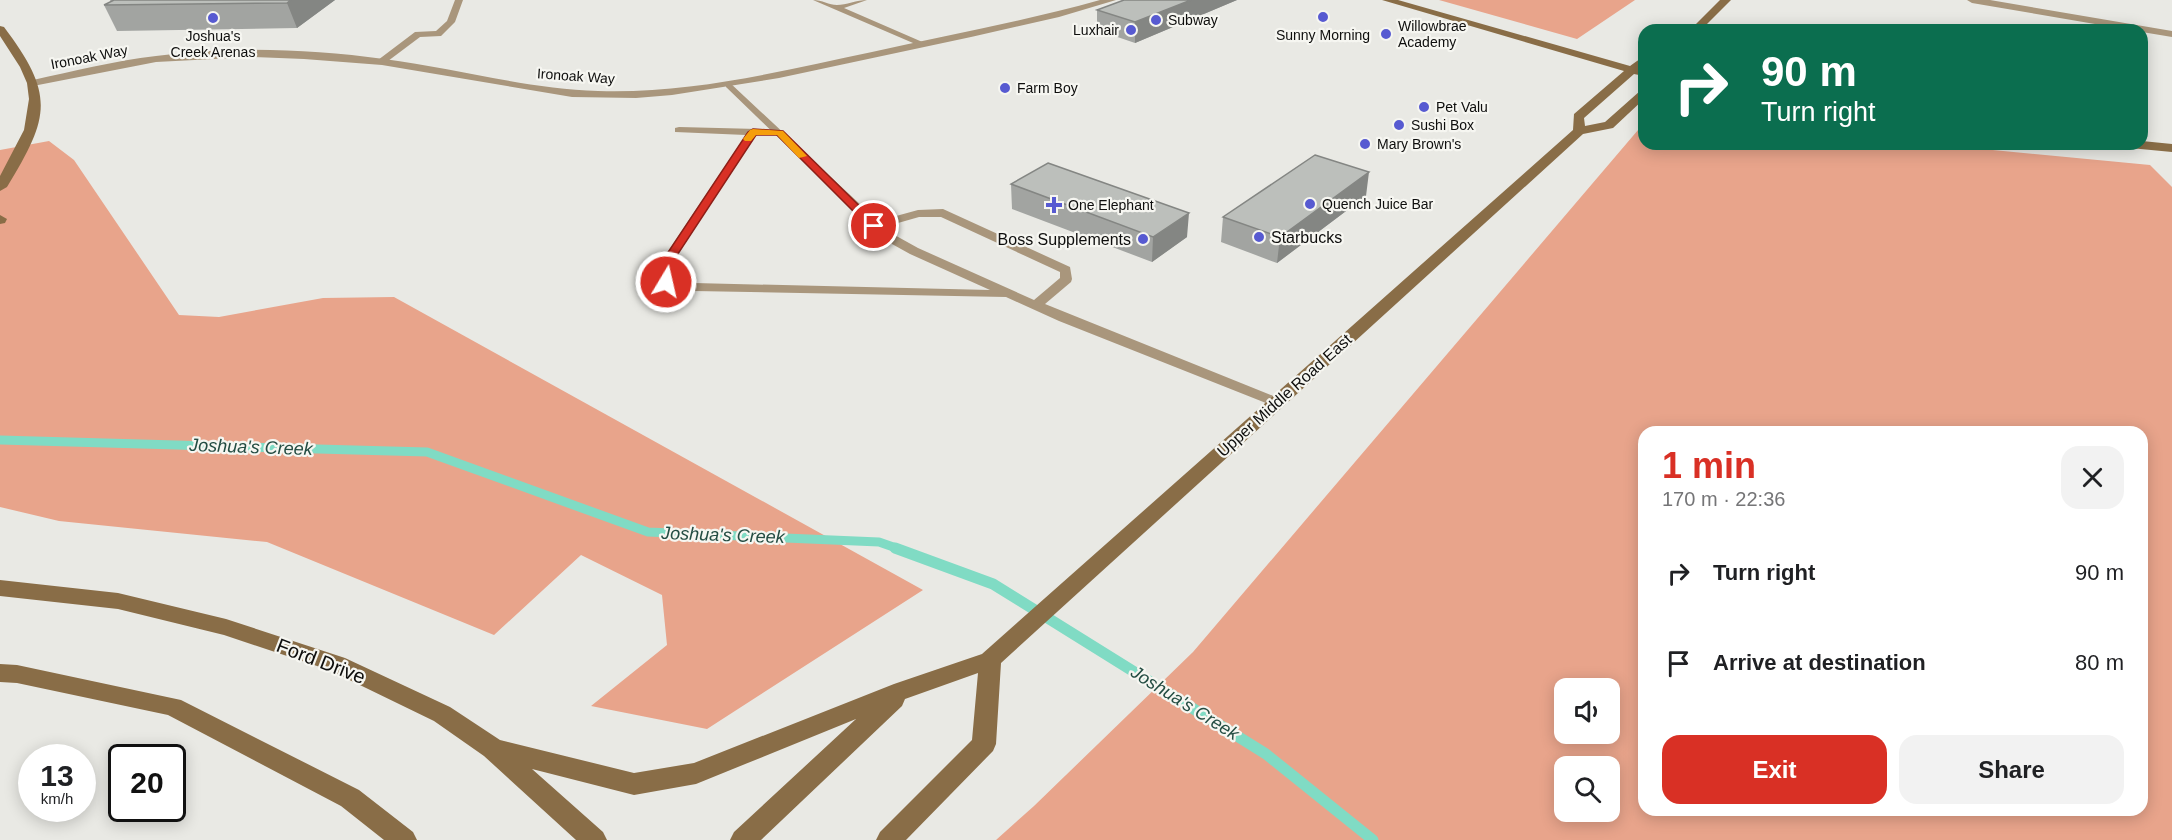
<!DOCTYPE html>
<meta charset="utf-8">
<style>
:root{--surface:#fff;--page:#f2f2f2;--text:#202124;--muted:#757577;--accent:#d93025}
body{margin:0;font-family:Helvetica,sans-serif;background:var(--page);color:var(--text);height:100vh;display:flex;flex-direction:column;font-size:22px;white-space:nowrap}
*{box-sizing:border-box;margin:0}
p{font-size:20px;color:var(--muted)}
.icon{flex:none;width:33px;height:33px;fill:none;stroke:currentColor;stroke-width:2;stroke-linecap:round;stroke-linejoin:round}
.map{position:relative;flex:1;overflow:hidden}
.panel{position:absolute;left:1638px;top:426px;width:510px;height:390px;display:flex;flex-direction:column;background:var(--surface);border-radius:18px;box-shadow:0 3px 15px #0003}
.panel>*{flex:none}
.guide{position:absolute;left:1638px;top:24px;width:510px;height:126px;border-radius:18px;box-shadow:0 3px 15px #0003;background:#0b6e4f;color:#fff;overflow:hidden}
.fabs{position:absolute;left:1554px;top:678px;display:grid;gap:12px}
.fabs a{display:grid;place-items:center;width:66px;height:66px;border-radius:12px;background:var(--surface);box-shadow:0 3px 15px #0003;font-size:30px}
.speed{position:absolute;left:18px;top:744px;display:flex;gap:12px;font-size:30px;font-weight:700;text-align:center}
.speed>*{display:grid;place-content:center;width:78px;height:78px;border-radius:50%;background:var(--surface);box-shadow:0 3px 15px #0003;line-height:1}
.speed small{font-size:15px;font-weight:400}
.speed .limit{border:3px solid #111;border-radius:9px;background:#fff;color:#111}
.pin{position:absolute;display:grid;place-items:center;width:51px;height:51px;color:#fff;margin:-26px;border:3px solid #fff;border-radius:50%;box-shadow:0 2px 6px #0007}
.me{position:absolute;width:66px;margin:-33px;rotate:9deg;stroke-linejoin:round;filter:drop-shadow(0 0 4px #0008)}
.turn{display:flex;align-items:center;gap:21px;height:126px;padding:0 24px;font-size:27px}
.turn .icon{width:78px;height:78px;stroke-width:2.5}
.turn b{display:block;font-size:42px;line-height:51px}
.round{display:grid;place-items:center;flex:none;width:63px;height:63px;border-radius:18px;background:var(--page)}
.overview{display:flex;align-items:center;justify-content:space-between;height:102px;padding:0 24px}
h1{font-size:36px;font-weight:600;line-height:45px;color:var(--accent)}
.primary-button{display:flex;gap:12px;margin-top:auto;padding:12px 24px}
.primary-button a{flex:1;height:69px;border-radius:18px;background:var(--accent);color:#fff;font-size:24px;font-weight:600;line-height:69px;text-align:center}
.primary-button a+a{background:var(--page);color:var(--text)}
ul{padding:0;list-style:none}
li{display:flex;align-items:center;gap:18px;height:90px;padding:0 24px}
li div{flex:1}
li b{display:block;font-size:22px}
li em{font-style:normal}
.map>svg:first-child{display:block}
.green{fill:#e8a48b;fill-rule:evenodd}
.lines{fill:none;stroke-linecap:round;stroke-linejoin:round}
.stream-far1{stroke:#80dbc4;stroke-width:9}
.stream{stroke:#80dbc4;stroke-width:11}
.lane{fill:#a9967c;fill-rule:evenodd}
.street{fill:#a9967c;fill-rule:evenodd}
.secondary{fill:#896d47;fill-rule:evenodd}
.wall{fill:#a2a4a1}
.shaded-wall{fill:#848683}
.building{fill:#bcbfbb;stroke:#848683;stroke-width:1.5}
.route{fill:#d93025;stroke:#8d1f18;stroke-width:1.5}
.slow{fill:#f59e0b}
.poi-dot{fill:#575ad1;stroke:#f6f6f1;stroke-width:2}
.labels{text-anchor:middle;stroke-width:4.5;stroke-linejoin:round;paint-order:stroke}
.far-poi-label{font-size:14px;fill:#0e0e0d;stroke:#f6f6f1;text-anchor:start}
.far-street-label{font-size:14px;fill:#0e0e0d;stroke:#f6f6f1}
.poi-label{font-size:16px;fill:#0e0e0d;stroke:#f6f6f1;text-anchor:start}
.street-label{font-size:16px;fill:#0e0e0d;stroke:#f6f6f1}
.water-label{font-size:18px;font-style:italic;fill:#244d43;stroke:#f6f6f1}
.near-street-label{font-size:20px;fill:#0e0e0d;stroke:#f6f6f1}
</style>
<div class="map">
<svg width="2172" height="840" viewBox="0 0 2172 840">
<rect width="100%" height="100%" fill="#e9e9e4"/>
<path class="green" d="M 1439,0 L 1635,0 L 1577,39 Z
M 1644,123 L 1644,144 L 1931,144 L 2150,165 L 2172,187 L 2172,840 L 996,840 L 1034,806 L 1193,652 ZM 1644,432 L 2142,432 L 2142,810 L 1644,810 ZM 1610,688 L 1610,734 L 1564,734 L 1564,688 ZM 1610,766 L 1610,812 L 1564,812 L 1564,766 Z
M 49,141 L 74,160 L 179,315 L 219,317 L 323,298 L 394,297 L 923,590 L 707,729 L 591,706 L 667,645 L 662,595 L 581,555 L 494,635 L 267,542 L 59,521 L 0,507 L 0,150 Z"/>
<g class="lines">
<path class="stream-far1" d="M 0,440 L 427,452 L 648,532 L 879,542 L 899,549"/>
<path class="stream" d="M 895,548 L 993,584 L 1266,754 L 1373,840"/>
<path class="lane" d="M 455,0 L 463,0 L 455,22 L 441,36 L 420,37 L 384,64 L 378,64 L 378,60 L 415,32 L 436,31 L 447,21 Z
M 813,0 C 822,0 829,5 837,5 C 846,5 857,0 867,0 L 844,8 L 927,44 L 920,46 Z
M 729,82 L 878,221 L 918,210 L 943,209 L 1070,267 L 1072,279 L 1071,282 L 1045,304 L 1281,399 L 1283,402 L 1281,405 L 1271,405 L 1059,321 L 1006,297 L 694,291 L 661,285 L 654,276 L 656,269 L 746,135 L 675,132 L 675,128 L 679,127 L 758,129 L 763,132 L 756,135 L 668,269 L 667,275 L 670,279 L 694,283 L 990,290 L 910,254 L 883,239 L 726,87 L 726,83 ZM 919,217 L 941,217 L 1060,272 L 1060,278 L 1034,300 L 918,248 L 891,233 L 884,227 Z"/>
<path class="street" d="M 1100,0 L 1116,0 L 1059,17 L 971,37 L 779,78 L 672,95 L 636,98 L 572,97 L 382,65 L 304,59 L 252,57 L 156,62 L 33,86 L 27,83 L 33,80 C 74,71 114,61 156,56 C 231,46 309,49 384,59 C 455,68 526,89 598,91 C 691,94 782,71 872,52 C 948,35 1025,21 1100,0 Z
M 1967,0 L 1990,0 L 2172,31 L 2172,37 L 2142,32 L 2142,30 L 2130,30 L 1972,3 Z"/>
<path class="secondary" d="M 1382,0 L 1398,0 L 1630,66 L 1644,56 L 1644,65 L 1640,68 L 1644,69 L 1644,76 L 1634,74 L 1584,118 L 1585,126 L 1605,122 L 1640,91 L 1644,89 L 1644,99 L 1613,128 L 1583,134 L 1001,663 L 996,744 L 993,751 L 906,840 L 876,840 L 880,832 L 972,740 L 978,673 L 905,699 L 902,706 L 761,840 L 730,840 L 734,832 L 856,719 L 696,784 L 634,795 L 532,769 L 603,832 L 607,840 L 576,840 L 484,756 L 434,721 L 329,670 L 224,635 L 118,609 L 0,596 L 0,580 L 118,593 L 226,619 L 345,658 L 450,707 L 500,740 L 634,773 L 694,763 L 894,684 L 982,654 L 1573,130 L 1574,114 L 1624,71 Z
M 1720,0 L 1731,0 L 1701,30 L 1690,30 Z
M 0,26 L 4,27 C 55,95 50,116 7,187 L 0,191 L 0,176 L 24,130 L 29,99 L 27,83 L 20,67 L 0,36 Z
M 2142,141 L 2172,144 L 2172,152 L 2130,148 L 2124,144 L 2142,144 Z
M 0,215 L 7,219 L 5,223 L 0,224 Z
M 0,664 L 17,665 L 181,700 L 359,790 L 413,832 L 417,840 L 384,840 L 341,806 L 168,715 L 17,683 L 0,682 Z"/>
</g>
<path class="wall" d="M 110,0 L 335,0 L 297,28 L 117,31 L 104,5 L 111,2 Z
M 1124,0 L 1237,0 L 1135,43 L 1097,30 L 1097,10 Z
M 1011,184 L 1187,237 L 1152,262 L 1012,209 Z
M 1366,196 L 1277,263 L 1221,242 L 1223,217 Z"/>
<path class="shaded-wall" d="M 291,0 L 335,0 L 297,28 L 287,3 Z
M 1191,0 L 1237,0 L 1135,43 L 1135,22 Z
M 1369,172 L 1366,196 L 1277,263 L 1280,237 Z
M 1189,213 L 1187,237 L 1152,262 L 1153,237 Z"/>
<path class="building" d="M 114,0 L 291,0 L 287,3 L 104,5 Z
M 1124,0 L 1191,0 L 1135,22 L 1097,10 Z
M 1315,155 L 1369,172 L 1280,237 L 1223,217 Z
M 1048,163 L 1189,213 L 1153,237 L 1011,184 Z"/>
<path class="route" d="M 753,129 L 783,131 L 880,226 L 878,229 L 871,229 L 777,135 L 756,135 L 668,269 L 666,276 L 672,282 L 666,286 L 655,276 L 657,269 L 748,132 Z"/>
<path class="slow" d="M 753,129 L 783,131 L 807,156 L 799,158 L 777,135 L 756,135 L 751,141 L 745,141 L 743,139 L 750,130 Z"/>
<g class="poi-dot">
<circle cx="1323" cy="17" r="6"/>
<circle cx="213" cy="18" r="6"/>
<circle cx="1156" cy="20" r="6"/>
<circle cx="1131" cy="30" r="6"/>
<circle cx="1386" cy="34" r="6"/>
<circle cx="1005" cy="88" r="6"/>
<circle cx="1424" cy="107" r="6"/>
<circle cx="1399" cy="125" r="6"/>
<circle cx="1365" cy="144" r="6"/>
<circle cx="1310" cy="204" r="6"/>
<path d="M1051 196h6v6h6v6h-6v6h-6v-6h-6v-6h6z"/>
<circle cx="1259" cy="237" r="6"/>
<circle cx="1143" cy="239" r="6"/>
</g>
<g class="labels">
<g class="far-poi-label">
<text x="1168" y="25">Subway</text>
<text x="1398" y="31">Willowbrae<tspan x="1398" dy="16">Academy</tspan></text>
<text x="1119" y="35" text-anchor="end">Luxhair</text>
<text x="1323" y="40" text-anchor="middle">Sunny Morning</text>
<text x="213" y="41" text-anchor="middle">Joshua's<tspan x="213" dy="16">Creek Arenas</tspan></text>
<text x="1017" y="93">Farm Boy</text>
<text x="1436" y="112">Pet Valu</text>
<text x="1411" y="130">Sushi Box</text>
<text x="1377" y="149">Mary Brown's</text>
<text x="1322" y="209">Quench Juice Bar</text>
<text x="1068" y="210">One Elephant</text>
</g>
<g class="far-street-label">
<text transform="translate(89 57) rotate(-11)" y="5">Ironoak Way</text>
<text transform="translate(576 76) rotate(4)" y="5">Ironoak Way</text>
</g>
<g class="poi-label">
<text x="1271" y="243">Starbucks</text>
<text x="1131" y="245" text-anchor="end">Boss Supplements</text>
</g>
<g class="street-label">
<text transform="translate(1284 395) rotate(-42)" y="6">Upper Middle Road East</text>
</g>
<g class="water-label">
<text transform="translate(251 447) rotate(2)" y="6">Joshua's Creek</text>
<text transform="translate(723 535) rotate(2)" y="6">Joshua's Creek</text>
<text transform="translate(1185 703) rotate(32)" y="6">Joshua's Creek</text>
</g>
<g class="near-street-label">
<text transform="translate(321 661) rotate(21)" y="7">Ford Drive</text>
</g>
</g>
</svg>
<div class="fabs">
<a><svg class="icon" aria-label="sound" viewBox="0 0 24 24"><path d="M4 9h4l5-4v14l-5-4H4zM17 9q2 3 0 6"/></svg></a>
<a><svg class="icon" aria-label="search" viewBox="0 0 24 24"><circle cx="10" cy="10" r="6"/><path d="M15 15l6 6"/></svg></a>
</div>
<div class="speed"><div>13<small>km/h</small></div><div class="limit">20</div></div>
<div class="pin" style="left:874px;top:226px;background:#d93025"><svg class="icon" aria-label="arrive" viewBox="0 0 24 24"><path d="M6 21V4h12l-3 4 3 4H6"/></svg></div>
<svg class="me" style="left:666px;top:282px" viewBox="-20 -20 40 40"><circle r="17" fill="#d93025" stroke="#fff" stroke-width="3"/><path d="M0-11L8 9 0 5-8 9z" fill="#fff"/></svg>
<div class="guide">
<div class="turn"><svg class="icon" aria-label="right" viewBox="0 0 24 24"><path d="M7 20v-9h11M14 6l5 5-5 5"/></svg><div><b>90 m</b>Turn right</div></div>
</div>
<section class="panel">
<div class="overview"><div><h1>1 min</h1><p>170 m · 22:36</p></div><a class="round"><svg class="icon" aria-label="close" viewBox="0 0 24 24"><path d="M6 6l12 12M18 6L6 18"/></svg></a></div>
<ul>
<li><svg class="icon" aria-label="right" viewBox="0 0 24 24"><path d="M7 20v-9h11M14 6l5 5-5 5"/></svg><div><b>Turn right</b></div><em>90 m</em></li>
<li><svg class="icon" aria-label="arrive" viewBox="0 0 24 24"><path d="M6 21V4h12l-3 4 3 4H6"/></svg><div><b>Arrive at destination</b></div><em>80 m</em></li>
</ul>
<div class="primary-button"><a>Exit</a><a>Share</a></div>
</section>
</div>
